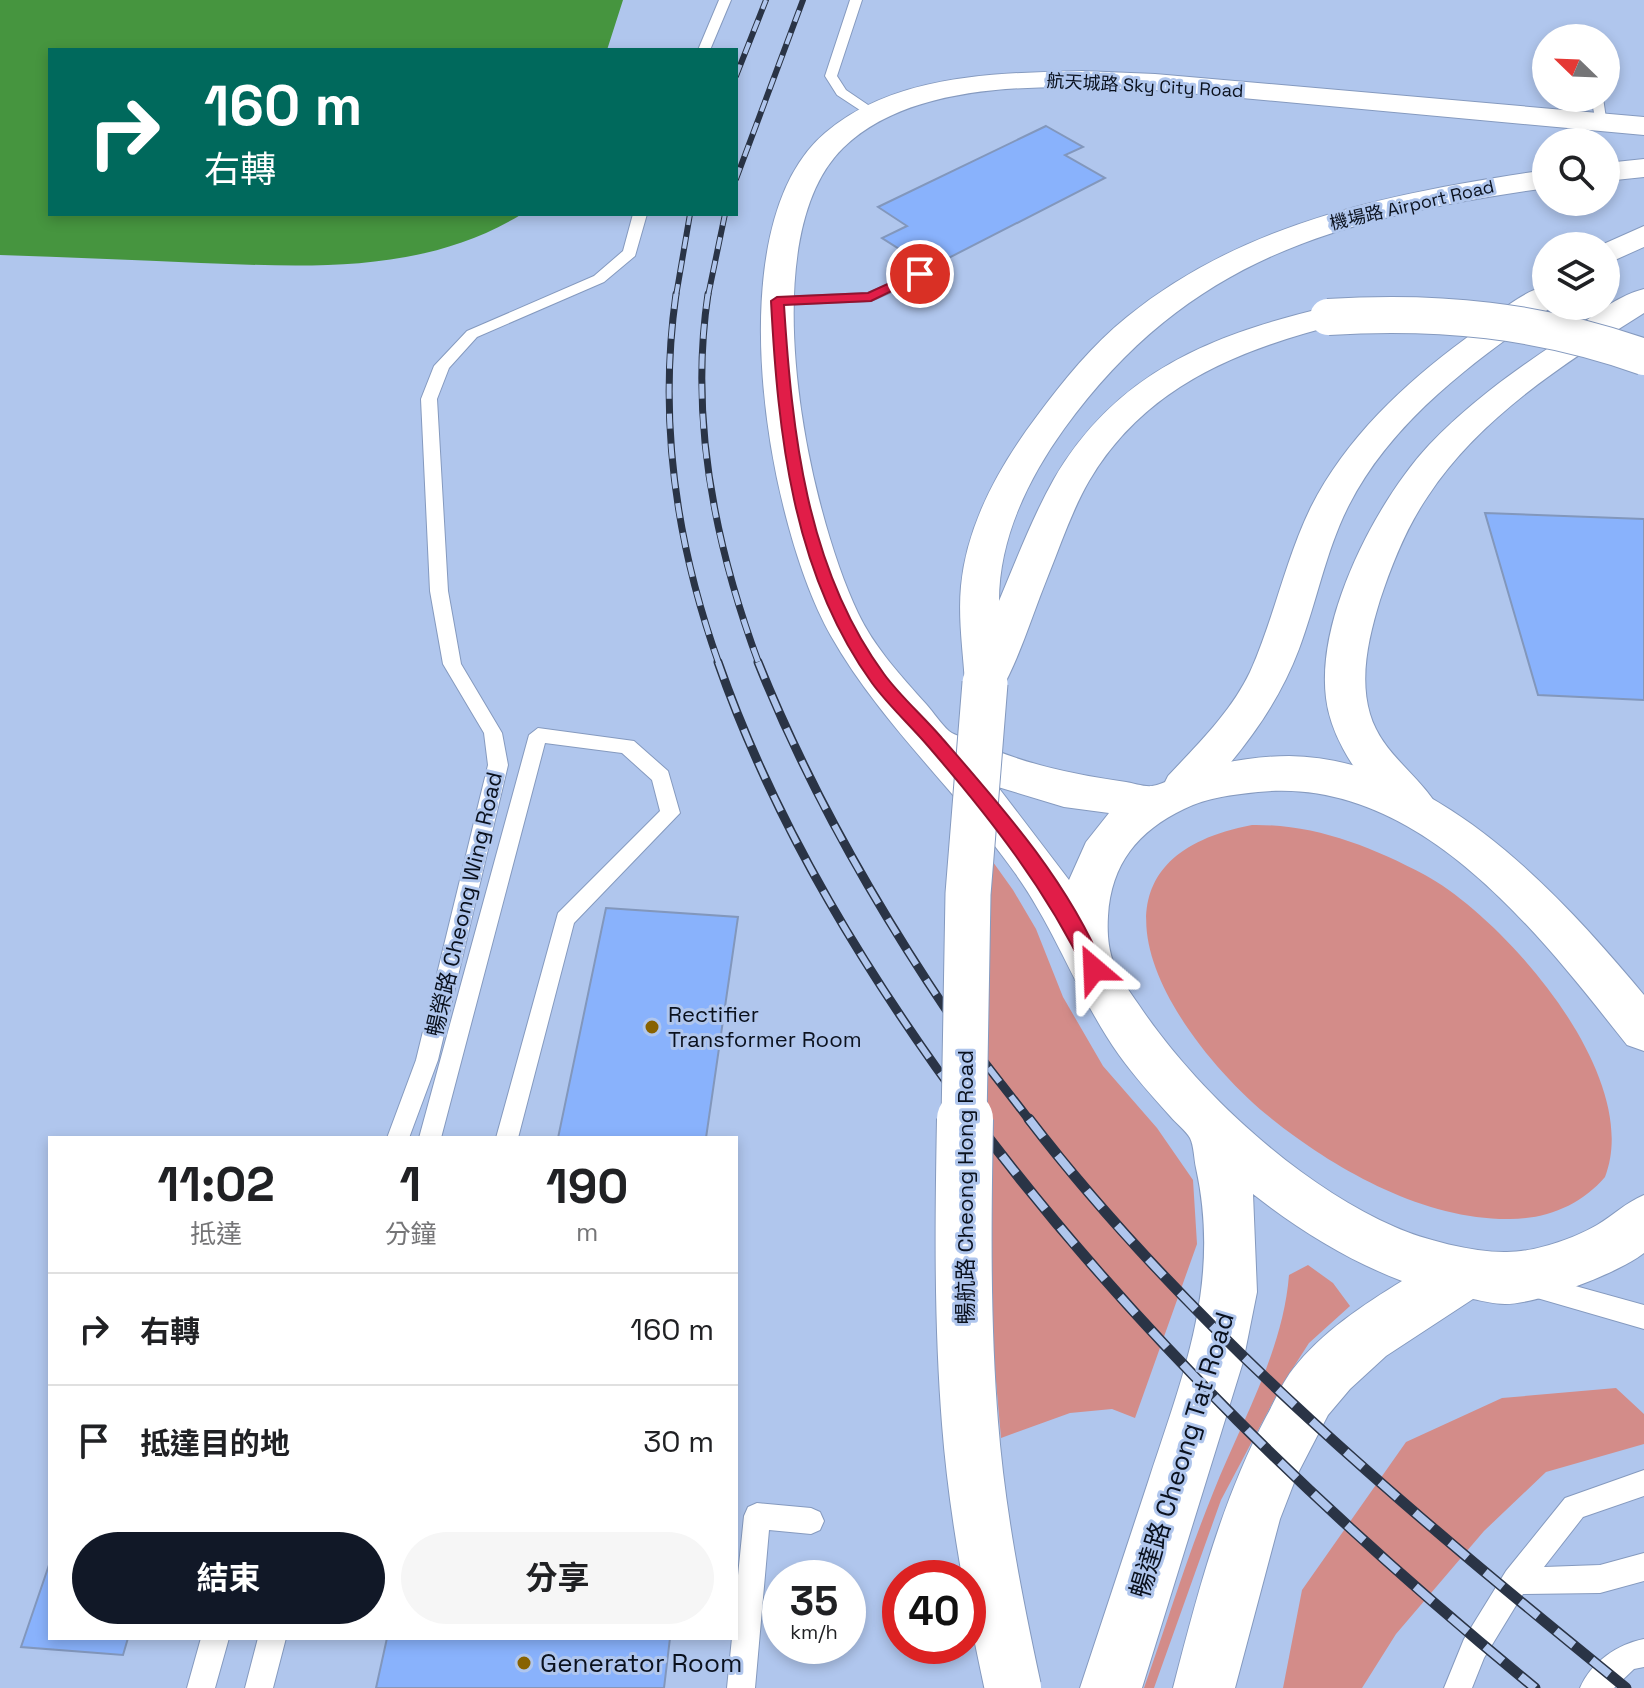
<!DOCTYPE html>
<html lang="zh-TW">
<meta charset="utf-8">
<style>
:root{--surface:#fff;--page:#f6f6f6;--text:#202124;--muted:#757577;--line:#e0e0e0;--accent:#111827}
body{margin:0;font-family:"Space Grotesk","Noto Sans TC",sans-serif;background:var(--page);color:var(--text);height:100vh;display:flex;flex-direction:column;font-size:30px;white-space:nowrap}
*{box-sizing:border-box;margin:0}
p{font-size:26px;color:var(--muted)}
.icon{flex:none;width:44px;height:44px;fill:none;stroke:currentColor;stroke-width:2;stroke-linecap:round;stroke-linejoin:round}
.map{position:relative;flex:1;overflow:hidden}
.details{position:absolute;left:48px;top:1136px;width:690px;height:504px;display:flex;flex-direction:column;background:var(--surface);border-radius:0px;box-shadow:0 4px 12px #0003}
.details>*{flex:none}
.top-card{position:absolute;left:48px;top:48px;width:690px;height:168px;border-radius:0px;box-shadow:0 4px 12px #0003;background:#00695c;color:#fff;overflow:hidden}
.needle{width:52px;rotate:293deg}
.fabs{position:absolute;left:1532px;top:24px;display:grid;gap:16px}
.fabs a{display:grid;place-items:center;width:88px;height:88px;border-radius:50%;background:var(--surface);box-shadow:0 4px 12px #0003;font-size:40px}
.speed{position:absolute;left:762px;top:1560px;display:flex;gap:16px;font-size:40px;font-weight:700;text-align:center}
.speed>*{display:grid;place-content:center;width:104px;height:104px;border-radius:50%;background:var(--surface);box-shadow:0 4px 12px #0003;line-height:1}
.speed small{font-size:20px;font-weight:400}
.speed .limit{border:12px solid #d22;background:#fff;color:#111}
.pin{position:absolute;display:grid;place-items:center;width:68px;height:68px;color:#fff;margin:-34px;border:4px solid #fff;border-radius:50%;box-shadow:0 2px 8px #0007}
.me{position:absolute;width:88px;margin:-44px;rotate:334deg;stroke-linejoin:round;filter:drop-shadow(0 0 6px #0008)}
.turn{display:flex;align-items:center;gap:28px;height:168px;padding:0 24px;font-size:36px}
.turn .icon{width:104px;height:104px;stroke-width:2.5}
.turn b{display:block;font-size:56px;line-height:68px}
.eta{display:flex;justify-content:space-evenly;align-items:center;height:136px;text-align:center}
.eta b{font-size:48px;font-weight:700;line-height:56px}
.button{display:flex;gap:16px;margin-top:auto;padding:16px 24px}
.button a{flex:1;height:92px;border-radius:48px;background:var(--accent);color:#fff;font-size:32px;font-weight:700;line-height:92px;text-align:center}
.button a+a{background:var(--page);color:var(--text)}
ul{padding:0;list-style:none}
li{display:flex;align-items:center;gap:24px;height:112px;padding:0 24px;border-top:2px solid var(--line)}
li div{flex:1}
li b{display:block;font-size:30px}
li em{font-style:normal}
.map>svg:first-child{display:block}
.green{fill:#d38c89}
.water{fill:#46953f}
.building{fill:#89b2fc;stroke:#8297bc;stroke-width:2}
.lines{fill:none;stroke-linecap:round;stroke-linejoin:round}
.service-casing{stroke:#859abf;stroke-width:2}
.tertiary-casing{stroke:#859abf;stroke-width:2}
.secondary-casing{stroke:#859abf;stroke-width:2}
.primary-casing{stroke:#859abf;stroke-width:2}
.service{fill:#fff;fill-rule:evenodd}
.tertiary{fill:#fff;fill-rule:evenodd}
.secondary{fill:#fff;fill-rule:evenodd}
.primary{fill:#fff;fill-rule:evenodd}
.rail-far3-casing{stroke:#2a3446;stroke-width:6}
.rail-far2-casing{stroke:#2a3446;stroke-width:7}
.rail-far1-casing{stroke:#2a3446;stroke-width:9}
.rail-casing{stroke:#2a3446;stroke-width:11}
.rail-far3{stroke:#b0c6ed;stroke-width:4;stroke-dasharray:12;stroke-linecap:butt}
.rail-far2{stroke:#b0c6ed;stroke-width:5;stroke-dasharray:15;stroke-linecap:butt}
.rail-far1{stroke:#b0c6ed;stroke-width:6;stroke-dasharray:18;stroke-linecap:butt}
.rail{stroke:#b0c6ed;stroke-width:8;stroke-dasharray:23;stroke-linecap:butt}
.tertiary-bridge-far2-casing{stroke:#859abf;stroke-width:38;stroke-linecap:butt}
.tertiary-bridge-far1-casing{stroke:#859abf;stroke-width:47;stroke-linecap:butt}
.tertiary-bridge-casing{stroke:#859abf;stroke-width:58;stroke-linecap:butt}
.tertiary-bridge-far2{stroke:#fff;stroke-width:36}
.tertiary-bridge-far1{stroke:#fff;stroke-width:45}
.tertiary-bridge{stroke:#fff;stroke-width:56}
.route{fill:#e11d48;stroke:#92132f;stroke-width:2}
.poi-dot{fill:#886200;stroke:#b0c6ed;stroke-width:3}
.labels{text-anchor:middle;stroke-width:6;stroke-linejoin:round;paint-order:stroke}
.far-street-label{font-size:18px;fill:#0a111e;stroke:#b0c6ed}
.street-label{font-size:22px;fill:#0a111e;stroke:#b0c6ed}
.poi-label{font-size:22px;fill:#0a111e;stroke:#b0c6ed;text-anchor:start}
.near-street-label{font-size:26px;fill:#0a111e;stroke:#b0c6ed}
.near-poi-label{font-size:26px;fill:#0a111e;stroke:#b0c6ed;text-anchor:start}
</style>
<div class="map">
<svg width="1644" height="1688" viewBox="0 0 1644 1688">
<rect width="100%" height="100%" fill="#b0c6ed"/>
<path class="green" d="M 1252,825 C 1314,824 1370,846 1425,875 C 1504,918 1644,1076 1605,1177 C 1581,1205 1547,1219 1510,1219 C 1427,1220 1341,1173 1277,1123 C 1181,1049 1051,863 1252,825 Z
M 983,848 L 1013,890 L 1036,929 L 1063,997 L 1103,1066 L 1157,1128 L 1193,1180 L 1197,1244 L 1135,1418 L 1112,1409 L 1070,1413 L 1001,1438 L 987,1279 Z
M 1308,1265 L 1333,1283 L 1350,1306 L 1309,1343 L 1282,1385 L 1221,1500 L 1154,1688 L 1144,1688 C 1167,1623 1187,1557 1213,1493 C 1241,1422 1283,1352 1289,1275 Z
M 1616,1388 L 1644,1414 L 1644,1444 L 1546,1472 L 1484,1531 L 1396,1634 L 1362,1688 L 1283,1688 L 1302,1590 L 1406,1442 L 1502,1398 Z"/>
<path class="water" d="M 0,0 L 623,0 L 607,50 L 50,50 L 50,214 L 522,214 C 424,274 312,267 201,263 C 134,260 67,257 0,255 Z"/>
<path class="building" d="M 1046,126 L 1083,147 L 1065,155 L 1105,178 L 929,268 L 882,238 L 907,226 L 878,207 Z
M 1485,513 L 1644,519 L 1644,700 L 1538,695 Z
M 606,908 L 738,917 L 706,1138 L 558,1138 Z
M 50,1562 L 50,1638 L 128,1638 L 123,1655 L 21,1647 Z
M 387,1638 L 670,1638 L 664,1688 L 376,1688 Z"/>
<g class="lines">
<defs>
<path id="service" d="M 719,0 L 731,0 L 710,50 L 698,50 Z
M 850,0 L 862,0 L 837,76 L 846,90 L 877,111 L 877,117 L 872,118 L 837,95 L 825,76 Z
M 1591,98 L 1603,98 L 1607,125 L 1596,122 Z
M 633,214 L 647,214 L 635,256 L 604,282 L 477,337 L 449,368 L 437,399 L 448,591 L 461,664 L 502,733 L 508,765 L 438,1060 L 409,1138 L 387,1138 L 416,1060 L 488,765 L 484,733 L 443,664 L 430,591 L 421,399 L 434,366 L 467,331 L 594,276 L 623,251 Z
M 920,270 L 927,274 L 925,277 L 871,301 L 777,305 L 770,301 L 777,297 L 868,293 Z
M 538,728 L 634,741 L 668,771 L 680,813 L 574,923 L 518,1138 L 496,1138 L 558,913 L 660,811 L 652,780 L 622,753 L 545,743 L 441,1138 L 419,1138 L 529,735 Z
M 1532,1274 L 1644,1305 L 1644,1329 L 1523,1294 L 1520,1286 L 1523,1278 Z
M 1644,1470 L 1644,1496 L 1583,1517 L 1544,1567 L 1600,1565 L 1644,1553 L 1644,1581 L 1600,1593 L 1523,1594 L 1484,1658 L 1472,1688 L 1444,1688 L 1464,1639 L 1506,1571 L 1565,1498 Z
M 757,1503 L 811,1508 L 820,1512 L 824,1521 L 820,1530 L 811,1534 L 769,1530 L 755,1688 L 727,1688 L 732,1638 L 736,1638 L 736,1595 L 744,1516 L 748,1507 Z
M 201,1638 L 229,1638 L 215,1688 L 187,1688 Z
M 258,1638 L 286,1638 L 273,1688 L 245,1688 Z
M 1644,1639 L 1644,1667 L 1634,1669 L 1614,1688 L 1580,1688 C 1591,1662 1618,1644 1644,1639 Z"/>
<path id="tertiary" d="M 1082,71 L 1155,74 L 1644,117 L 1644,135 L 1155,90 C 1060,86 917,76 843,148 C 750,239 808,508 858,613 C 874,647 901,676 926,704 C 934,713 941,724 949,731 C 955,736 966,738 973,741 C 1023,764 1071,774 1126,782 C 1133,783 1144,787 1152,786 C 1165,784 1180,774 1193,771 C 1223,762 1258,756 1289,756 C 1436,758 1557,891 1644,995 L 1644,1051 L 1627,1045 C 1538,933 1419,775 1258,792 C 1232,795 1208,797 1184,809 C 1138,831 1111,864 1108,916 C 1107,932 1108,949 1114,964 C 1121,981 1133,996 1143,1011 C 1202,1096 1301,1186 1395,1227 C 1424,1240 1473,1252 1504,1252 C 1532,1253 1573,1239 1597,1225 C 1614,1215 1625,1203 1644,1195 L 1644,1253 L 1637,1258 C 1609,1276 1537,1304 1505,1304 C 1494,1304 1483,1301 1473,1299 L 1386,1356 L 1350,1389 L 1328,1415 L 1297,1475 L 1280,1519 L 1235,1688 L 1173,1688 C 1197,1595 1221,1502 1266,1417 C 1275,1401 1282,1383 1293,1369 C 1322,1332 1363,1305 1402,1281 C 1347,1260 1299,1230 1253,1194 L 1257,1292 L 1243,1362 L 1142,1688 L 1080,1688 C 1103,1618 1126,1549 1149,1479 C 1184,1372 1221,1282 1196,1168 C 1194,1159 1194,1146 1190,1138 C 1186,1131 1176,1123 1170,1116 C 1152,1096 1134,1076 1119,1055 C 1078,997 1056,930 1015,873 C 958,792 880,723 831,636 C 768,525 714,227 825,133 C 894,74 997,73 1082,71 ZM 998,787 L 1064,807 L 1109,813 L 1086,842 L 1069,880 Z
M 1644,159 L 1644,177 L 1606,181 L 1606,163 Z
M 1546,170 L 1546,188 C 1343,218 1191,254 1064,429 C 1028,479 999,539 999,601 C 1016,561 1032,518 1054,479 C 1116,372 1213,334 1328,307 L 1340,310 L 1344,317 L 1340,324 C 1239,349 1144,387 1089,481 C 1072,510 1061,544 1048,576 C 1032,615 1020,658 999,694 L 985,698 L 971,694 L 965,683 C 963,651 958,618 961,586 C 967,523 1000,465 1037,416 C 1064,380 1092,345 1127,317 C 1246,220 1398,192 1546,170 Z"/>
<path id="secondary" d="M 1644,226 L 1644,247 L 1606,264 L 1606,246 L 1599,246 Z
M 1546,286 L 1546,306 L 1553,306 C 1476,360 1393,419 1349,505 C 1326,550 1317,601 1299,649 C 1277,708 1240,754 1198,800 L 1183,805 L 1168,800 L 1162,788 L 1168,776 C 1198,744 1231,712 1250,672 C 1274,619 1285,560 1311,507 C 1346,438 1404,384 1465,339 C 1489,321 1517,293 1546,286 Z"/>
<path id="primary" d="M 1644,289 L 1644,313 C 1566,362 1479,418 1428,496 C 1406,528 1392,564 1380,600 C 1369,636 1359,677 1370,714 C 1382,755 1421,775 1440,811 L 1433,823 C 1404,833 1393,815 1375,794 C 1352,768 1330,733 1326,698 C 1316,618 1376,502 1429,445 C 1467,405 1511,373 1556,343 C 1583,324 1612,297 1644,289 Z"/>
</defs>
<use href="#service" class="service-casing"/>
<use href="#tertiary" class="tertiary-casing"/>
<use href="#secondary" class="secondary-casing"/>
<use href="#primary" class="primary-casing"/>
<use href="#service" class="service"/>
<use href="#tertiary" class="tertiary"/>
<use href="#secondary" class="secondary"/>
<use href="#primary" class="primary"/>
<defs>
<path id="rail-far3" d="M 736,76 L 766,0
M 736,179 L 803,0
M 676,296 L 690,214
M 708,296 L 725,214"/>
<path id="rail-far2" d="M 676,294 C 658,421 676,544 719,664
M 708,294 C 689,420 715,546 759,664"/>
<path id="rail-far1" d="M 718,662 C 776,828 870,980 975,1121
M 758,662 C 808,787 874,903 949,1014 C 974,1051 1003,1085 1030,1121"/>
<path id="rail" d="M 974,1119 C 1134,1332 1329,1519 1535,1688
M 1029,1119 C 1193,1333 1417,1518 1626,1688"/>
</defs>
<use href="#rail-far3" class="rail-far3-casing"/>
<use href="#rail-far2" class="rail-far2-casing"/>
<use href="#rail-far1" class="rail-far1-casing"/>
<use href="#rail" class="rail-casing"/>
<use href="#rail-far3" class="rail-far3"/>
<use href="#rail-far2" class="rail-far2"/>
<use href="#rail-far1" class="rail-far1"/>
<use href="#rail" class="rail"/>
<defs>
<path id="tertiary-bridge-far2" d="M 1328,317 C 1438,310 1540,320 1644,357"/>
<path id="tertiary-bridge-far1" d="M 964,1121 L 968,894 L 985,683"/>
<path id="tertiary-bridge" d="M 965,1119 C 963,1220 962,1322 970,1423 C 977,1513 994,1600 1013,1688"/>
</defs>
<use href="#tertiary-bridge-far2" class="tertiary-bridge-far2-casing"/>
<use href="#tertiary-bridge-far1" class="tertiary-bridge-far1-casing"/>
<use href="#tertiary-bridge" class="tertiary-bridge-casing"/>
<use href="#tertiary-bridge-far2" class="tertiary-bridge-far2"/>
<use href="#tertiary-bridge-far1" class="tertiary-bridge-far1"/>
<use href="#tertiary-bridge" class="tertiary-bridge"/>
</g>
<path class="route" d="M 916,271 L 927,274 L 871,301 L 784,305 C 792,431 806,568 884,674 C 900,696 922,715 941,737 C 1001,806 1069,882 1104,969 L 1101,975 L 1087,975 C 1046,889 990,818 928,746 C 910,725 888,705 872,683 C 792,572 778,433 771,301 L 777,297 L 868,293 Z"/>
<g class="poi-dot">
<circle cx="652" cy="1027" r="8"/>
<circle cx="524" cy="1663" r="8"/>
</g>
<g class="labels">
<g class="far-street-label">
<text transform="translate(1145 86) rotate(3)" y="6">航天城路 Sky City Road</text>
<text transform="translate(1412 205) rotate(-13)" y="6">機場路 Airport Road</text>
</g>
<g class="street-label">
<text transform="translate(464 904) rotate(-77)" y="8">暢榮路 Cheong Wing Road</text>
<text transform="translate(965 1187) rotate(-90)" y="8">暢航路 Cheong Hong Road</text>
</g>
<g class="poi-label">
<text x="668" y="1022">Rectifier<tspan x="668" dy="25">Transformer Room</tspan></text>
</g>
<g class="near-street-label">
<text transform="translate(1182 1455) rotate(-73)" y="9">暢達路 Cheong Tat Road</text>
</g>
<g class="near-poi-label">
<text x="540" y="1672">Generator Room</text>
</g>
</g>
</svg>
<div class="fabs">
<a><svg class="needle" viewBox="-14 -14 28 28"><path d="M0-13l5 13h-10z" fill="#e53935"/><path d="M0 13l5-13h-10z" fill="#757577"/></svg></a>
<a><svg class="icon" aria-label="search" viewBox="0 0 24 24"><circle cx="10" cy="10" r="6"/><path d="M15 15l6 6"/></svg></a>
<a><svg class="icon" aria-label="layers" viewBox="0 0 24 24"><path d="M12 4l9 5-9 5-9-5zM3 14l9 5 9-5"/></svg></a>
</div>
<div class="speed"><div>35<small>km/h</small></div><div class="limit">40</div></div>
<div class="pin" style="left:920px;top:274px;background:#d93025"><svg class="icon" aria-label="arrive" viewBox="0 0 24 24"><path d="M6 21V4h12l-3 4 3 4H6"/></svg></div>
<svg class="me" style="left:1094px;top:969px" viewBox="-20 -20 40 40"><path d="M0-17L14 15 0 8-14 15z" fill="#e11d48" stroke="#fff" stroke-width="4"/></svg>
<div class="top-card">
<div class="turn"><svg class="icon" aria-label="right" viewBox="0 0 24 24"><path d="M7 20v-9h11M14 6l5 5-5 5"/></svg><div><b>160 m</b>右轉</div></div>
</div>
<section class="details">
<div class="eta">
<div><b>11:02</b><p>抵達</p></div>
<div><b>1</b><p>分鐘</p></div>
<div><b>190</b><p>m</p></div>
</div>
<ul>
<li><svg class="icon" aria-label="right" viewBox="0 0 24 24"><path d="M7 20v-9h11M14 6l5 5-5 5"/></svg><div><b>右轉</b></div><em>160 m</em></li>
<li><svg class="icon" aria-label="arrive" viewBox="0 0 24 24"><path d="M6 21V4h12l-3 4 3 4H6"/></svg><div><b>抵達目的地</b></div><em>30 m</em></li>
</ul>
<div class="button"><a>結束</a><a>分享</a></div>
</section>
</div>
